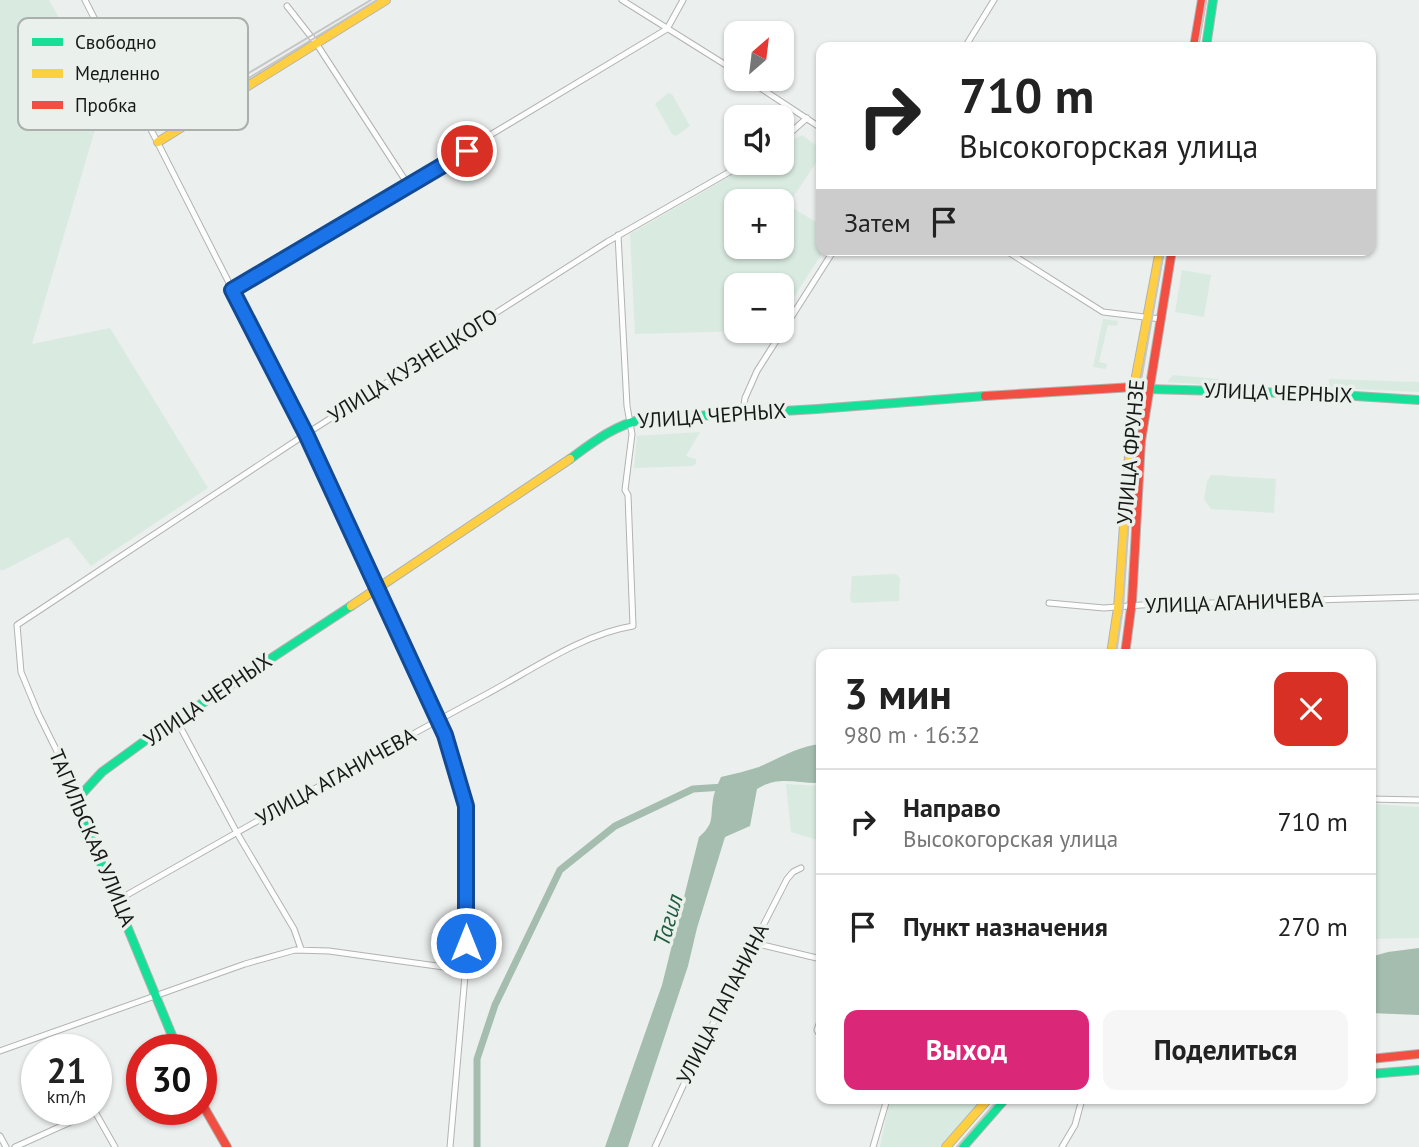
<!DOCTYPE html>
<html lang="ru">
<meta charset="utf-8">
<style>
:root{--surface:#fff;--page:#f6f6f6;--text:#222;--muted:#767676;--line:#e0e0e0;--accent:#db2777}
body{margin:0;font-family:"PT Sans",sans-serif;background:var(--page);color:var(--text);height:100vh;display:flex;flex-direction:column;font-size:26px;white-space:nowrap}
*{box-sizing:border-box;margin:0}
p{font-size:23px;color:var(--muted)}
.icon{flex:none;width:38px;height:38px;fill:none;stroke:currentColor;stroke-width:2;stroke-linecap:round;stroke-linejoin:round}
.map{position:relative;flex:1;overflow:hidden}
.sheet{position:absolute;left:816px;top:649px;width:560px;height:455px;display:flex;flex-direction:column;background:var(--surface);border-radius:14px;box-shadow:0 2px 5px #0004}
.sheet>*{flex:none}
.top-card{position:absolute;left:816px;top:42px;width:560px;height:214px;border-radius:14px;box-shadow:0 2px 5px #0004;background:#fff;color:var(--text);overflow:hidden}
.needle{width:46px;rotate:28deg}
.controls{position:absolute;left:724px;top:21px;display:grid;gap:14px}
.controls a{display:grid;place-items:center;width:70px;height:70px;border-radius:14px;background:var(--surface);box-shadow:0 2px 5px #0004;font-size:35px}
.speed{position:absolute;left:21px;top:1034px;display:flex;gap:14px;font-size:35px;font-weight:700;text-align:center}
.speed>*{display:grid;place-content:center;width:91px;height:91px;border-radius:50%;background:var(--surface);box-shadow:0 2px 5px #0004;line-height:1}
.speed small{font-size:18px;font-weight:400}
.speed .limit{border:10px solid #d22;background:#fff;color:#111}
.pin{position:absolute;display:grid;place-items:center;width:60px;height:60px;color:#fff;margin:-30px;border:4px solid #fff;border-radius:50%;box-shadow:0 2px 7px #0007}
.me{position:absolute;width:77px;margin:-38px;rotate:0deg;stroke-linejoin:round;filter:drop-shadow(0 0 5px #0008)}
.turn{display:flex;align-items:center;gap:24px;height:147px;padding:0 28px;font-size:32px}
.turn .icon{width:91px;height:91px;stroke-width:2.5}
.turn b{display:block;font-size:49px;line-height:60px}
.then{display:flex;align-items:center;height:66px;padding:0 28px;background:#0003;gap:14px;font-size:26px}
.round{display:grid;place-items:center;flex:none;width:74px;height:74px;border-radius:14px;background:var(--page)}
.head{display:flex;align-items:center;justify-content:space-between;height:119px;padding:0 28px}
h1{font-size:42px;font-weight:600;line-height:52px}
.cta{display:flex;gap:14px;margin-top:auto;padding:14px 28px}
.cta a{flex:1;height:80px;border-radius:14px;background:var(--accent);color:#fff;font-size:28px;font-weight:600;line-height:80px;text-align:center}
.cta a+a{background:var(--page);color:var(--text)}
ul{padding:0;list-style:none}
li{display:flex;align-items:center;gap:21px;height:105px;padding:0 28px;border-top:2px solid var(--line)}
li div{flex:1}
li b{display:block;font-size:26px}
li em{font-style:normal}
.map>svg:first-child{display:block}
.green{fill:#d9ebe1;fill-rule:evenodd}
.water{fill:#a4bdaf}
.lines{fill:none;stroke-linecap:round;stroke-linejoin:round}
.canal{stroke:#a4bdaf;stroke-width:7}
.street-casing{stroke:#b1b3b2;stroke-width:7}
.fast-casing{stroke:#b1b3b2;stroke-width:10}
.slow-casing{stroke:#b1b3b2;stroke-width:10}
.jam-casing{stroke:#b1b3b2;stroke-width:10}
.street{stroke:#fcfdfc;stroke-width:5}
.fast{stroke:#16e098;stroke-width:8}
.slow{stroke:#ffcf43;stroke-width:8}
.jam{stroke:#f24e42;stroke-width:8}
.tram{stroke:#c5c5c5;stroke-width:2}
.route-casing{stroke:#114b97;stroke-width:18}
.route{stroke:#1a73e8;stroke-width:12}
.labels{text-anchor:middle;stroke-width:7;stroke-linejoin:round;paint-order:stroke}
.street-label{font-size:21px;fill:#171918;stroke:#eaf0ec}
.water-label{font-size:23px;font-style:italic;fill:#225d42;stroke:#eaf0ec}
.key{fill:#eaf0ec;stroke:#abb0ac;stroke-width:2}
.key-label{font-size:19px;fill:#171918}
</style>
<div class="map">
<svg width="1419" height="1147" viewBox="0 0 1419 1147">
<rect width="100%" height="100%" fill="#ebefed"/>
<path class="green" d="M 0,0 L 49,0 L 104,99 L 32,344 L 110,328 L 208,488 L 91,566 L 68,537 L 2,571 L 0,569 Z
M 668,93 L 672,94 L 690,126 L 676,136 L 672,134 L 655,104 Z
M 802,135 L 821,149 L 821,155 L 788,205 L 821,225 L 821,250 L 824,250 L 782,316 L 782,285 L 737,285 L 737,331 L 773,331 L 765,343 L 745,331 L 635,334 L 630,234 L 753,163 L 782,163 L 782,146 ZM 737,201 L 782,201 L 782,247 L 737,247 Z
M 1182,270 L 1211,275 L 1204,317 L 1175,312 Z
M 1103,319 L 1118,321 L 1117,326 L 1108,325 L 1099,362 L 1107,364 L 1106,369 L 1093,367 Z
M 1173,375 L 1219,379 L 1209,385 L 1167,382 Z
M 1329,379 L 1419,382 L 1419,392 L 1332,388 L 1329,386 Z
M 700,432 L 686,456 L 696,459 L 696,464 L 693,466 L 634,468 L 637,436 Z
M 1211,475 L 1276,479 L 1274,513 L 1211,509 L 1204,499 L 1207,482 Z
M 896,574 L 900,578 L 899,601 L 853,603 L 850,600 L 852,576 Z
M 786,784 L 821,786 L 821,841 L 791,832 Z
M 1370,804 L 1419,807 L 1419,938 L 1370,939 Z
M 890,1099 L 966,1099 L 978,1103 L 940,1147 L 880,1147 Z"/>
<path class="water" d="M 821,744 L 821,783 C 797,784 779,775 757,789 L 750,826 L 725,837 L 697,928 L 688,966 L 628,1147 L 605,1147 L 662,985 L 699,837 C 715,823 710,818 713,800 C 714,792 718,784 721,777 C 733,774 747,771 759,767 C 780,758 798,746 821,744 Z
M 1419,948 L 1419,1015 L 1370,1013 L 1370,957 L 1388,952 Z"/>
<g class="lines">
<path class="canal" d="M 477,1147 L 477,1059 L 495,1005 L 560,870 L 615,826 L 693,789 L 724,787"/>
<defs>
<path id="street" d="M 85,0 L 306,434 L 445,735 L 466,806 L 466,964 L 450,1147
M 622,0 L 737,72
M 287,6 L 316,43 L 409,186
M 965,47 L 994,0
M 747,79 L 821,128
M 782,140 L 807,118
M 1005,250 L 1103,312 L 1161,319
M 232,290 L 667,29 L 683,0
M 743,412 L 745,398 L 757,371 L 834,250
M 1049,603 L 1104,608 L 1141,605 L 1419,597
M 177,721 L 237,833 L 294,929 L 301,949
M 79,796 L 38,713 L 21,672 L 17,625 L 306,434 L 607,242 L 745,163
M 1370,799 L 1419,800
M 118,900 C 240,831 361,761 485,695 C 530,671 582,634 633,626 L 628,495 L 625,490 L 632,434 L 627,406 L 618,235
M 754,943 L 821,959
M 821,1018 L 817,1030 L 821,1037
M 0,1051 L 245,964 L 295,950 L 329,951 L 451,968 L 466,964
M 94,1110 L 115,1147
M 0,1136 L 6,1147
M 15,1147 L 95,1111
M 655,1147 L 699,1051 L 787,879 L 793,872 L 801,868
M 873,1147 L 887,1099
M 1062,1147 L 1075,1125 L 1082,1099"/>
<path id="fast" d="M 1206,47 L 1213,0
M 1148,389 L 1323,394 L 1419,400
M 570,459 C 593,442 615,425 643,419 L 817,409 L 985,396
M 178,1050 L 82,817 L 79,797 L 102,772 L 146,740 L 351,606
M 1370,1074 L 1419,1070
M 963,1147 L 1005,1099"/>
<path id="slow" d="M 158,142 L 386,0
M 351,606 L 570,459
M 1111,654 L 1118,608 L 1134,387 L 1160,250
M 946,1147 L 988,1099"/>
<path id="jam" d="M 1194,47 L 1202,0
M 985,396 L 1134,387 L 1148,389
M 1125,654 L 1132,601 L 1141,441 L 1172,250
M 1370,1059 L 1419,1054
M 201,1102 L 227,1147"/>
</defs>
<use href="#street" class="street-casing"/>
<use href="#fast" class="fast-casing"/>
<use href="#slow" class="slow-casing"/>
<use href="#jam" class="jam-casing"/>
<use href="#street" class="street"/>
<use href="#fast" class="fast"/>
<use href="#slow" class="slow"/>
<use href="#jam" class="jam"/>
<path class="tram" d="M 371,0 L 242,77 C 212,84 190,49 164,65 C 135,81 157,126 188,115 L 377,0
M 1198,47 L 1206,0
M 1116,654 L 1123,607 L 1136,409 L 1164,250
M 957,1147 L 999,1099"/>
</g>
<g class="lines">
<defs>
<path id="route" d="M 466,943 L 466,806 L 445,735 L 306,434 L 232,290 L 467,151"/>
</defs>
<use href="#route" class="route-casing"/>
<use href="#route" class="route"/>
</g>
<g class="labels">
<g class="street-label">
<text transform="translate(413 366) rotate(-32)" y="7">УЛИЦА КУЗНЕЦКОГО</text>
<text transform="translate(1278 393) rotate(2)" y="7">УЛИЦА ЧЕРНЫХ</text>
<text transform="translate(712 416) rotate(-4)" y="7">УЛИЦА ЧЕРНЫХ</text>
<text transform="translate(1131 452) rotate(-85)" y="7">УЛИЦА ФРУНЗЕ</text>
<text transform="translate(1234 603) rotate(-2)" y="7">УЛИЦА АГАНИЧЕВА</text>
<text transform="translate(208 700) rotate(-34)" y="7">УЛИЦА ЧЕРНЫХ</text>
<text transform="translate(336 777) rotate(-29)" y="7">УЛИЦА АГАНИЧЕВА</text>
<text transform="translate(92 838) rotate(67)" y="7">ТАГИЛЬСКАЯ УЛИЦА</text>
<text transform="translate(723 1004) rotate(-63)" y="7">УЛИЦА ПАПАНИНА</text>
</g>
<g class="water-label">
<text transform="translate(668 920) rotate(-74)" y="8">Тагил</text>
</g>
</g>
<rect x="18" y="18" width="230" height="112" rx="10" class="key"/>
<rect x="32" y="38" width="31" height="8" fill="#16e098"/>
<rect x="32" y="69" width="31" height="9" fill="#ffcf43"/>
<rect x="32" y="101" width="31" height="8" fill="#f24e42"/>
<g class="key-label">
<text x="75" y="49">Свободно</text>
<text x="75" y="80">Медленно</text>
<text x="75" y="112">Пробка</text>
</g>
</svg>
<div class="controls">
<a><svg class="needle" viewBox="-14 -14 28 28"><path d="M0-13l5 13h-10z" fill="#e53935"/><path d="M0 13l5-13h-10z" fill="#767676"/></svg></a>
<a><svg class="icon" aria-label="sound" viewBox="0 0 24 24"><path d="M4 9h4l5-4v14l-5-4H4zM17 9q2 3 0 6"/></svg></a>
<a>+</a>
<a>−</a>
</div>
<div class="speed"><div>21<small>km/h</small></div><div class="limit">30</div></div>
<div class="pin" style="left:467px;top:151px;background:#d93025"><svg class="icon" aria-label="arrive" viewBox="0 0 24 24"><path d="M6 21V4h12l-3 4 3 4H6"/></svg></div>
<svg class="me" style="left:466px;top:943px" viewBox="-20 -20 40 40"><circle r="17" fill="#1a73e8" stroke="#fff" stroke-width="3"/><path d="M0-11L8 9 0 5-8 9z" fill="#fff"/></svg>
<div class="top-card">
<div class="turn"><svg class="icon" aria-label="right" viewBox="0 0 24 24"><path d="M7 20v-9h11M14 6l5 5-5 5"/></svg><div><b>710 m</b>Высокогорская улица</div></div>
<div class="then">Затем<svg class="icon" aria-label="arrive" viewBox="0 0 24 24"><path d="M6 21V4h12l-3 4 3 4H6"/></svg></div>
</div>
<section class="sheet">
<div class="head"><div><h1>3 мин</h1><p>980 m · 16:32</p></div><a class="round" style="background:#d93025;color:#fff"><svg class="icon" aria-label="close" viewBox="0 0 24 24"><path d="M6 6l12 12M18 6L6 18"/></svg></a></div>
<ul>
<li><svg class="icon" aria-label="right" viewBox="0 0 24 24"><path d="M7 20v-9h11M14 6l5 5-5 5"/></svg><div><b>Направо</b><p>Высокогорская улица</p></div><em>710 m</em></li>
<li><svg class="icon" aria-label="arrive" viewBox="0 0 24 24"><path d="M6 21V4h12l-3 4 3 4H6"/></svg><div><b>Пункт назначения</b></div><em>270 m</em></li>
</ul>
<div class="cta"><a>Выход</a><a>Поделиться</a></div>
</section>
</div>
